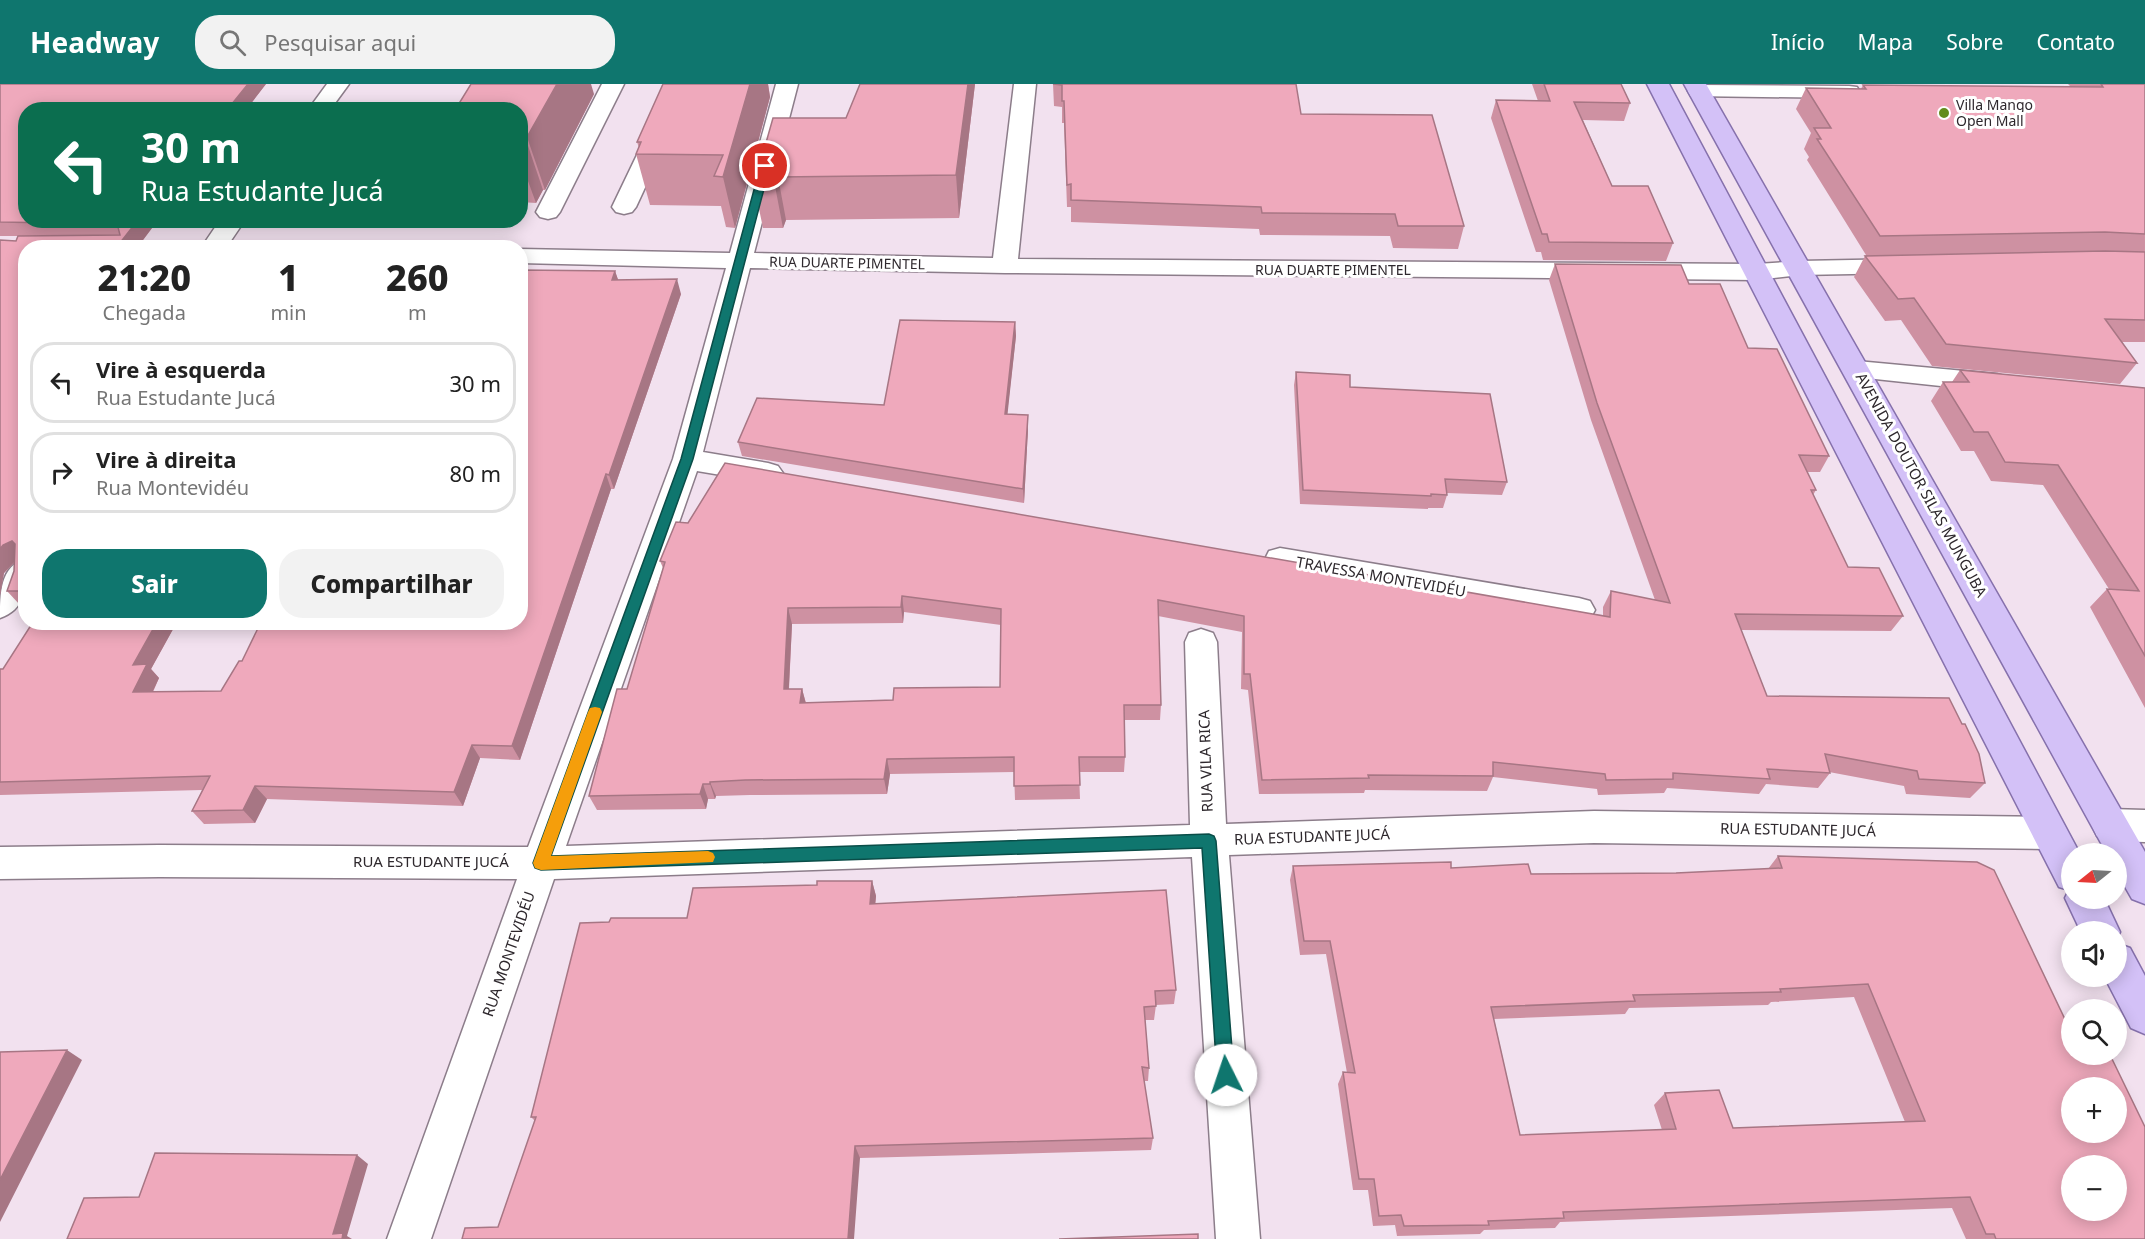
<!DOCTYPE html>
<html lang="pt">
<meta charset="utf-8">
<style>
:root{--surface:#fff;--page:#f2f2f2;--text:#222;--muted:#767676;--line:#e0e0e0;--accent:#0f766e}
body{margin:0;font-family:"Noto Sans",sans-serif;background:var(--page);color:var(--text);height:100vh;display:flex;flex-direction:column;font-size:22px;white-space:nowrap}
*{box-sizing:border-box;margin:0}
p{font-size:20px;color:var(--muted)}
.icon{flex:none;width:33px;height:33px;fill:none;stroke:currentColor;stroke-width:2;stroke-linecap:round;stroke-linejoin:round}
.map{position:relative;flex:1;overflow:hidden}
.panel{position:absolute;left:18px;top:156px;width:510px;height:390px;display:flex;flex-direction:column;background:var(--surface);border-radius:24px;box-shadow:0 3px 15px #0003}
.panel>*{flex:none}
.banner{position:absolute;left:18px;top:18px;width:510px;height:126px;border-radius:24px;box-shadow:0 3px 15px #0003;background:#0b6e4f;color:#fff;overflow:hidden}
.needle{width:39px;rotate:252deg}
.tools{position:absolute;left:2061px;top:759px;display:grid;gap:12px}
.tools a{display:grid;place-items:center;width:66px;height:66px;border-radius:50%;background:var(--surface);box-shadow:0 3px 15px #0003;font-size:30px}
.pin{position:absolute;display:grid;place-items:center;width:51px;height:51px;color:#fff;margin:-26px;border:3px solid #fff;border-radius:50%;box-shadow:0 2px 6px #0007}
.me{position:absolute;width:66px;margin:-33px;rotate:356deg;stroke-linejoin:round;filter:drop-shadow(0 0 4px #0008)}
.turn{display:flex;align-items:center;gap:21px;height:126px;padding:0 24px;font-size:27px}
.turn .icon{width:78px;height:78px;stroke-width:2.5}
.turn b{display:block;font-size:42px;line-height:51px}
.eta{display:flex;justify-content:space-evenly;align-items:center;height:102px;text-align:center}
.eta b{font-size:36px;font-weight:800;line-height:42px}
.primary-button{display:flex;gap:12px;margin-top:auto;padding:12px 24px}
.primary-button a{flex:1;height:69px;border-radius:24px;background:var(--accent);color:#fff;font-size:24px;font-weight:800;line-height:69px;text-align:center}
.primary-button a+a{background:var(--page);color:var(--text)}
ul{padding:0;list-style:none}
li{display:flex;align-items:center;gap:18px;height:81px;margin:0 12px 9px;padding:0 12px;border:3px solid var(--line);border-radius:24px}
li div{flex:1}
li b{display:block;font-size:22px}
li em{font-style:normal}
header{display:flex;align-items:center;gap:36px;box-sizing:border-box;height:84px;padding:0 30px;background:var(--accent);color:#fff}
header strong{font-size:28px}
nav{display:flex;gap:33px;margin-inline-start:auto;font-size:21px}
.search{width:420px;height:54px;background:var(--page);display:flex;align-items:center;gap:15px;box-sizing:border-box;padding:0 21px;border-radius:24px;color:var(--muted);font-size:22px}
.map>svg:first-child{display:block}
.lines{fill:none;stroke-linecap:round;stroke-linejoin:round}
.minor-casing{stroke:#8c7d8a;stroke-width:3}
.major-casing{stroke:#8671ac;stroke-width:3}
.minor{fill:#fff;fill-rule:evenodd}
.major{fill:#d3c1f7;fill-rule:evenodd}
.wall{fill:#ce91a2;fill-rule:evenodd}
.shaded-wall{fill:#a77684}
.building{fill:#efa9bc;stroke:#a77684;stroke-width:1.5;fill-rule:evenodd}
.route{fill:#0f766e;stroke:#0a4d48;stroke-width:1.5}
.slow{fill:#f59e0b}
.poi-dot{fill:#628c1b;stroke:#fff;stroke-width:2}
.labels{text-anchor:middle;stroke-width:6;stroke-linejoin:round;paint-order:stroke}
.far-poi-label{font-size:14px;fill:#2e282d;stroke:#fff;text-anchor:start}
.far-street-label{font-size:14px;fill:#2e282d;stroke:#fff}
.street-label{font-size:15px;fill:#2e282d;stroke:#fff}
</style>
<header>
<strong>Headway</strong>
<div class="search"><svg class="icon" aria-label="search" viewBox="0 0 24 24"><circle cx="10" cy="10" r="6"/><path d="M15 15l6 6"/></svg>Pesquisar aqui</div>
<nav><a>Início</a><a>Mapa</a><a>Sobre</a><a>Contato</a></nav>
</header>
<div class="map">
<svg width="2145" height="1155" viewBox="0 0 2145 1155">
<rect width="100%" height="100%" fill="#f2e1ef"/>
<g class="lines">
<defs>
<path id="minor" d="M 327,0 L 349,0 L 330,26 L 308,26 Z
M 602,0 L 624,0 L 560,128 L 556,133 L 548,135 L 540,133 L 536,128 Z
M 671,0 L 693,0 L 636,123 L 632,128 L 624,130 L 616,128 L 612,123 Z
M 776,0 L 798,0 L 754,169 L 993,174 L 1014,0 L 1036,0 L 1018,175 L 1757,180 L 1800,177 L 1904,175 L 1913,177 L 1916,182 L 1913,187 L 1904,189 L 1800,191 L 1757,196 L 1005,189 L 750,184 L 703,368 L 768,379 L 778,382 L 783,389 L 778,396 L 768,399 L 697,387 L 566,762 L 1190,741 L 1185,558 L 1189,549 L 1201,545 L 1213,549 L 1217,558 L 1226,740 L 1594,727 L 2049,733 L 2062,738 L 2067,749 L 2062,760 L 2049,765 L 1594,759 L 1229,771 L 1260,1155 L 1216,1155 L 1192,773 L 554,795 L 431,1155 L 387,1155 L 517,795 L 159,793 L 0,795 L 0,763 L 159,761 L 528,763 L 673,375 L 726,184 L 520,179 L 520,165 L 730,169 Z
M 1699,1 L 1849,2 L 1857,3 L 1860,8 L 1857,13 L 1849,14 L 1691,12 L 1688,7 L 1691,2 Z
M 220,136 L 245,136 L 226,164 L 201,164 Z
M 1857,277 L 1997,290 L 2007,293 L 2011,299 L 2007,305 L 1997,308 L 1847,292 L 1843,286 L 1847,280 Z
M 1280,464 L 1579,514 L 1590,517 L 1595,526 L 1590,535 L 1579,538 L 1269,483 L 1265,475 L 1269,467 Z
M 26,474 C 26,498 28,525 0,534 C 0,510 0,482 26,474 Z
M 2110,725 L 2145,726 L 2145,758 L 2110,757 L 2097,752 L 2092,741 L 2097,730 Z"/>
<path id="major" d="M 1647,0 L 1669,0 L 2080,770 L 2072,770 L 2072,814 L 2104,814 L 2120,848 L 2116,856 L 2116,848 L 2081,848 L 2065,814 L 2069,806 L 2059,803 Z
M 1684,0 L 1706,0 L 2145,768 L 2145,820 L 2132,815 L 2116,787 L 2116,770 L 2107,770 Z
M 2116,859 L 2130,864 L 2145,892 L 2145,950 L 2131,944 L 2104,892 L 2116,892 Z"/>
</defs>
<use href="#minor" class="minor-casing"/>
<use href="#major" class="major-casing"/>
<use href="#minor" class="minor"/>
<use href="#major" class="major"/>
</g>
<path class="wall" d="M 0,0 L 266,0 L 246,26 L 26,136 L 158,136 L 137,164 L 26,164 L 26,521 L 20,521 L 7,507 L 14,487 L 15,478 L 4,489 L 0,511 L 0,156 L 16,157 L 18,152 L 0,152 Z
M 663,0 L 768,0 L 770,13 L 735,144 L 726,143 L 721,122 L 650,121 L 636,70 L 639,64 L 637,58 Z
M 860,0 L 975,0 L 959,134 L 786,136 L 783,144 L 763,144 L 754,101 L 846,34 Z
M 1053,0 L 1301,30 L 1464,142 L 1458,165 L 1393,164 L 1390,152 L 1260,151 L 1259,145 L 1071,138 L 1071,123 L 1067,123 L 1064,39 L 1062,39 L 1062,23 L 1054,22 Z
M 1532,0 L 1621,0 L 1630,19 L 1624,37 L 1583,36 L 1612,102 L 1673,159 L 1666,177 L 1543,176 L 1541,168 L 1536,168 L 1491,34 L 1496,16 L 1538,17 Z
M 2068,0 L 2145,0 L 2145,258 L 2122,258 L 2137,279 L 2120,300 L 1932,282 L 1901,236 L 1885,237 L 1854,193 L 1865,172 L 1866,171 L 1807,76 L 1809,73 L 1804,65 L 1811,49 L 1796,25 L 1806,4 L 1861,5 L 1863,1 L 2071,3 Z
M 594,10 L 545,106 L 543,106 L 536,119 L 520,118 L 520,26 Z
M 1555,180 L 1689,200 L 1748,264 L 1829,372 L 1820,388 L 1807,388 L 1816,406 L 1813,411 L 1848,483 L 1903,532 L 1891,547 L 1741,546 L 1767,612 L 1985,699 L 1970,714 L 1906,710 L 1904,702 L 1829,688 L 1830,689 L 1818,704 L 1766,700 L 1759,710 L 1667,704 L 1664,709 L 1598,711 L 1597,705 L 1493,693 L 1487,707 L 1365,706 L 1364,709 L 1259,710 L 1248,606 L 1241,605 L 1242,548 L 1158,532 L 1161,621 L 1160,636 L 1124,636 L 1125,673 L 1124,688 L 1079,688 L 1080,715 L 1015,716 L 1014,688 L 890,690 L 887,710 L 750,711 L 716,712 L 715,715 L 708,715 L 706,725 L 597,726 L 589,712 L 627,605 L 663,484 L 660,477 L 1603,531 L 1603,523 L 1611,507 L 1655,516 L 1591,336 L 1549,196 ZM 904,528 L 1001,541 L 1000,603 L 893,616 L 806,619 L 802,605 L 789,605 L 792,540 L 903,539 Z
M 615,187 L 618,196 L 681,210 L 614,405 L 611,405 L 520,676 L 480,674 L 463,722 L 267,715 L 255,739 L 204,740 L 192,727 L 202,706 L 0,711 L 0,585 L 3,585 L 33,538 L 177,538 L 151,585 L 159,594 L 153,608 L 221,607 L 242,577 Z
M 1015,238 L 1016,252 L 1007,330 L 1028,345 L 1024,419 L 742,372 L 738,358 L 884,321 Z
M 1960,286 L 2145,304 L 2145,624 L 2090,523 L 2107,505 L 2109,505 L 2043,401 L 1991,397 L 1974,367 L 1961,367 L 1931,317 L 1943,298 L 1952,298 Z
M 1296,288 L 1350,303 L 1507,398 L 1502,411 L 1447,409 L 1447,411 L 1443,424 L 1428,424 L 1428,425 L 1300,420 L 1294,301 Z
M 1778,772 L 2145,1155 L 1966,1155 L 1952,1124 L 1560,1138 L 1555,1144 L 1484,1146 L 1480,1150 L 1397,1152 L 1395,1141 L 1373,1142 L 1368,1106 L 1353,1106 L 1338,1000 L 1343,988 L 1347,989 L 1326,870 L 1300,871 L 1290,796 L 1293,782 L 1451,784 L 1531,790 L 1676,789 L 1768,785 ZM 1854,913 L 1905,1038 L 1733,1044 L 1665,1009 L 1654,1021 L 1662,1046 L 1520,1051 L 1494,935 L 1625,930 L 1629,924 L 1768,921 L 1771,918 Z
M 872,797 L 876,812 L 875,820 L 1176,906 L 1174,920 L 1156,921 L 1154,936 L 1145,936 L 1149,984 L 1148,997 L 1144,997 L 1153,1054 L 1151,1066 L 860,1074 L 498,1143 L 535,1037 L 531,1033 L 609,838 L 687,834 L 817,801 Z"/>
<path class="shaded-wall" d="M 248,0 L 266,0 L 246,26 L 227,26 Z
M 557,0 L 591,0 L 594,10 L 545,106 L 527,53 Z
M 750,0 L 768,0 L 770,13 L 735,144 L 723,93 Z
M 968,0 L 975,0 L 959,134 L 956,91 Z
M 525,53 L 543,106 L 536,119 L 520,75 L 520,61 Z
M 778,93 L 786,136 L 783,144 L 775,102 Z
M 138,136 L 158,136 L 137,164 L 116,164 Z
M 615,187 L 620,201 L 612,196 Z
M 677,195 L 681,210 L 614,405 L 609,391 Z
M 1015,238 L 1016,252 L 1006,344 L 1005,330 Z
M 1028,331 L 1028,345 L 1024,419 L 1023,405 Z
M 606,390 L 611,405 L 520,676 L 512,662 Z
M 12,457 L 25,472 L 16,476 L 4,489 L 0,511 L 0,465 L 3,461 Z
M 902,512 L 904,528 L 903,539 L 901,523 Z
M 788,524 L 792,540 L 788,620 L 784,605 Z
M 157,538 L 177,538 L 151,585 L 159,594 L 146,622 L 133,608 L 133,581 Z
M 802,605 L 806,620 L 800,619 Z
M 472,661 L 480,674 L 463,722 L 454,708 Z
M 887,675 L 890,690 L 887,710 L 884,695 Z
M 710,698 L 716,712 L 715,715 L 710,700 Z
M 703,700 L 708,715 L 706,725 L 700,710 Z
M 255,702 L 267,715 L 255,739 L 243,726 Z
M 872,797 L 876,812 L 874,835 L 870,820 Z
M 67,966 L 82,976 L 0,1138 L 0,1096 Z
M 855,1062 L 860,1074 L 854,1155 L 848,1155 Z
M 357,1071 L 368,1080 L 347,1152 L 352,1155 L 341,1155 L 333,1150 Z"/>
<path class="building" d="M 0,0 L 248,0 L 227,26 L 26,26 L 26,136 L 138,136 L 116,164 L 26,164 L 26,507 L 7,507 L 14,487 L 15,460 L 12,457 L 3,461 L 0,465 L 0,156 L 16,157 L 18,152 L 120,151 L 118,143 L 107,140 L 0,138 Z
M 471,0 L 557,0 L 527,53 L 525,53 L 520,61 L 520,26 L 455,26 Z
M 663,0 L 750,0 L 723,93 L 714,92 L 723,71 L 636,70 L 641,58 L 637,58 Z
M 860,0 L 968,0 L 956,91 L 778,93 L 775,102 L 754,101 L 773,34 L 846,34 Z
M 1053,0 L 1296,0 L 1301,30 L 1432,31 L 1464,142 L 1398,142 L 1395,130 L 1262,129 L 1261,123 L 1071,116 L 1071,100 L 1067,101 L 1064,17 L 1062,17 L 1062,1 Z
M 1544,0 L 1621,0 L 1630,19 L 1574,18 L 1612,102 L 1648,102 L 1673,159 L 1549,158 L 1547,150 L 1542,150 L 1496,16 L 1550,17 Z
M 2101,0 L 2145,0 L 2145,150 L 2105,148 L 1880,152 L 1817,55 L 1821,55 L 1814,44 L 1831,44 L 1806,4 L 1866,5 L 1863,1 L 2103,3 Z
M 2105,167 L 2145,168 L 2145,236 L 2105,235 L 2137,279 L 1946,260 L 1914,214 L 1898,215 L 1865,172 Z
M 1555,180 L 1681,181 L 1689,200 L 1720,200 L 1748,264 L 1777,265 L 1829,372 L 1799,371 L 1816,406 L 1811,406 L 1848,483 L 1879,484 L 1903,532 L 1735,530 L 1767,612 L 1949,614 L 1962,640 L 1965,640 L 1979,670 L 1985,699 L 1919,695 L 1917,687 L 1825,670 L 1830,689 L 1767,685 L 1770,695 L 1673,689 L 1673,695 L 1606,696 L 1605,690 L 1493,678 L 1493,692 L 1368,691 L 1369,694 L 1262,696 L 1250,590 L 1244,590 L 1244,532 L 1158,516 L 1161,621 L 1124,621 L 1125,673 L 1079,673 L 1080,701 L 1014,702 L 1014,673 L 887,675 L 884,695 L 745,696 L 710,698 L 710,700 L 703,700 L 700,710 L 589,712 L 617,605 L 627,605 L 665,478 L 660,477 L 676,438 L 688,439 L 725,379 L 1610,533 L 1611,507 L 1670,519 L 1597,319 ZM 902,512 L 1001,525 L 1000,603 L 894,604 L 893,616 L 800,619 L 802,605 L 784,605 L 788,524 L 901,523 Z
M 520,186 L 615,187 L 612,196 L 677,195 L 609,391 L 606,390 L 512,662 L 472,661 L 454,708 L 255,702 L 243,726 L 192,727 L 210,692 L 0,698 L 0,585 L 3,585 L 33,538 L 157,538 L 133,581 L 147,580 L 133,608 L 221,607 L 239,577 L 242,577 L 261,538 L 520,538 Z
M 900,236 L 1015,238 L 1005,330 L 1028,331 L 1023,405 L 738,358 L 757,314 L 884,321 Z
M 1960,286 L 2145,304 L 2145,572 L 2107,505 L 2139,507 L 2058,381 L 2005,378 L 1988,348 L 1974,348 L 1943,298 L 1969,298 Z
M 1296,288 L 1350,291 L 1350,303 L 1490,310 L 1507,398 L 1445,395 L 1447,411 L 1431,410 L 1431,412 L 1303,406 Z
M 1778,772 L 1977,778 L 1994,786 L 2072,950 L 2072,970 L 2081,970 L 2084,976 L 2112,975 L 2145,1043 L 2145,1155 L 1996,1155 L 1994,1150 L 1986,1150 L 1970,1113 L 1563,1128 L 1564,1134 L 1488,1137 L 1489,1141 L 1404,1142 L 1401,1131 L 1379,1132 L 1374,1095 L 1359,1095 L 1343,988 L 1355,989 L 1330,857 L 1304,857 L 1293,782 L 1451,778 L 1451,784 L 1528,780 L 1531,790 L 1676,789 L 1782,784 ZM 1868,900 L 1925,1037 L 1733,1044 L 1719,1006 L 1665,1009 L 1676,1045 L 1520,1051 L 1491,923 L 1635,917 L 1633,911 L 1781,908 L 1780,905 ZM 2072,1004 L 2116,1004 L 2116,1048 L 2072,1048 ZM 2072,1082 L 2116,1082 L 2116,1126 L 2072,1126 Z
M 817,797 L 872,797 L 870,820 L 1166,806 L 1176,906 L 1155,907 L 1156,922 L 1144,923 L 1149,984 L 1142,983 L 1153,1054 L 855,1062 L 848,1155 L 462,1155 L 465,1144 L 498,1143 L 536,1033 L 531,1033 L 580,839 L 609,838 L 611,834 L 687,834 L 693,804 L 817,801 Z
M 67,966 L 0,1096 L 0,968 Z
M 155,1069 L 357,1071 L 333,1150 L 343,1149 L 342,1155 L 67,1155 L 84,1114 L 139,1113 Z
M 1198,1150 L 1198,1155 L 1059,1155 Z"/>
<path class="route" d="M 761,80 L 770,82 L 693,375 L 551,772 L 1209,750 L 1214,752 L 1216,757 L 1234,991 L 1232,997 L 1226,999 L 1220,997 L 1217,991 L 1202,764 L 541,786 L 535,784 L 533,779 L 681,375 Z"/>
<path class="slow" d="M 595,623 L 600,624 L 602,628 L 551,772 L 708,767 L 713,769 L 715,773 L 713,778 L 541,786 L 535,784 L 533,779 L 588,628 L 590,624 Z"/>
<circle class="poi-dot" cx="1944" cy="29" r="6"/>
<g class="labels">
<g class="far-poi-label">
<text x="1956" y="26">Villa Mango<tspan x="1956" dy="16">Open Mall</tspan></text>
</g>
<g class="far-street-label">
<text transform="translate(847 179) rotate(1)" y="5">RUA DUARTE PIMENTEL</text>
<text x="1333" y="191">RUA DUARTE PIMENTEL</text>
</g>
<g class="street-label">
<text transform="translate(1921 401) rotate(61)" y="5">AVENIDA DOUTOR SILAS MUNGUBA</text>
<text transform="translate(1381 493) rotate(10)" y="5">TRAVESSA MONTEVIDÉU</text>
<text transform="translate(1206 677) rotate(-92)" y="5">RUA VILA RICA</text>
<text transform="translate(1798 746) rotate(1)" y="5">RUA ESTUDANTE JUCÁ</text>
<text transform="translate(1312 753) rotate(-2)" y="5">RUA ESTUDANTE JUCÁ</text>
<text x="431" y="783">RUA ESTUDANTE JUCÁ</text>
<text transform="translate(509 870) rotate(-71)" y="5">RUA MONTEVIDÉU</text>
</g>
</g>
</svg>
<div class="tools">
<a><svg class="needle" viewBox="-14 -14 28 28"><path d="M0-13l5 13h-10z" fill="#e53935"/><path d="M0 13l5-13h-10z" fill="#767676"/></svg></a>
<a><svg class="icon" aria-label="sound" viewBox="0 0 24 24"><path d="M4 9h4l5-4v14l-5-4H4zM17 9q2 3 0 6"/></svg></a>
<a><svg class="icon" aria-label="search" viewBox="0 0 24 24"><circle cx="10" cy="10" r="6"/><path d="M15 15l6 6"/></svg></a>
<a>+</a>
<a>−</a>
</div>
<div class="pin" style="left:765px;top:82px;background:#d93025"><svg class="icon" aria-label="arrive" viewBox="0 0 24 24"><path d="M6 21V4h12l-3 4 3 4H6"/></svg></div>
<svg class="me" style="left:1226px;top:991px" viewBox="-20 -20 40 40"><circle r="19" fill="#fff"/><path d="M0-13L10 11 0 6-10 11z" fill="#0f766e"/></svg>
<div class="banner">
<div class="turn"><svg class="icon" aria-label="left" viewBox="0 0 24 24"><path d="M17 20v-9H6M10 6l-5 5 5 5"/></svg><div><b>30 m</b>Rua Estudante Jucá</div></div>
</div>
<section class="panel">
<div class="eta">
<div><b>21:20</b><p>Chegada</p></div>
<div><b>1</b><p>min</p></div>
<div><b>260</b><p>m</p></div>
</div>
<ul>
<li><svg class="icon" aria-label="left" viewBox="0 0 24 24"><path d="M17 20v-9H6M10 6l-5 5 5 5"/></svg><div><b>Vire à esquerda</b><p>Rua Estudante Jucá</p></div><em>30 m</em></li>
<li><svg class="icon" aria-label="right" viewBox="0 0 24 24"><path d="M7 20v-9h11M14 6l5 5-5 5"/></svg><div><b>Vire à direita</b><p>Rua Montevidéu</p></div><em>80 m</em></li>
</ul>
<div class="primary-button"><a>Sair</a><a>Compartilhar</a></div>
</section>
</div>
